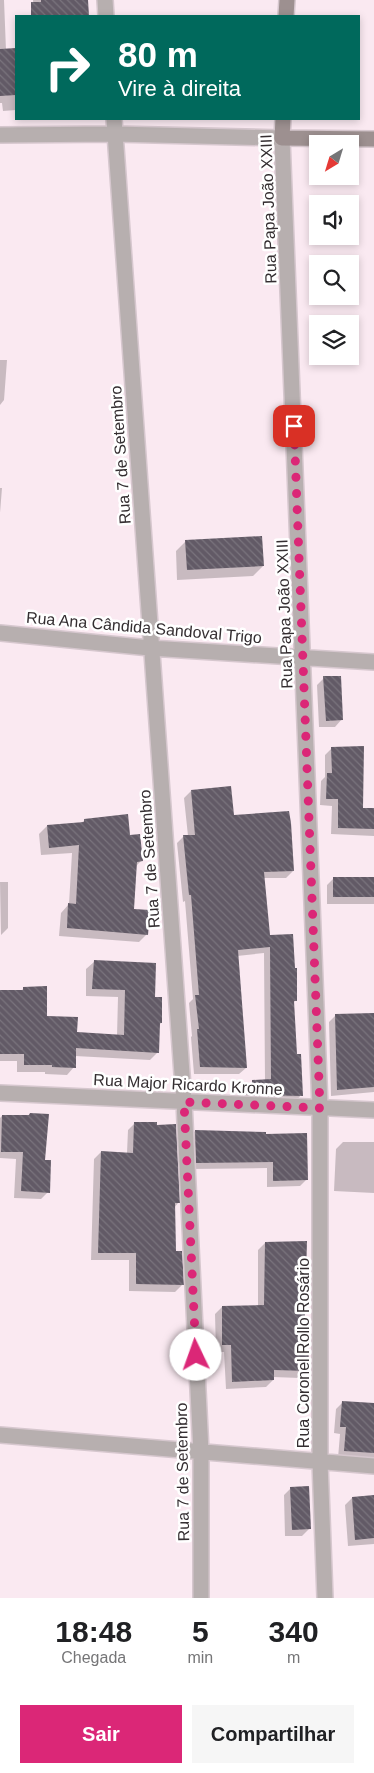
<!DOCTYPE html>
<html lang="pt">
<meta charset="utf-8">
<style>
:root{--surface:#fff;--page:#f6f6f6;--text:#202124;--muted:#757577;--accent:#db2777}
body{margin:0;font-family:Arial,sans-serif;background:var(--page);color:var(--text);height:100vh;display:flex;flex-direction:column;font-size:19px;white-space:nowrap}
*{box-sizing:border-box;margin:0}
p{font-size:16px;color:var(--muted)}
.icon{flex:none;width:28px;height:28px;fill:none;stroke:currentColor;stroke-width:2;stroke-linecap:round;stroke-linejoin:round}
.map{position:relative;height:1598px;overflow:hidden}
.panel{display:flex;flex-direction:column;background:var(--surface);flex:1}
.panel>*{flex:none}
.hud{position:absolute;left:15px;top:15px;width:345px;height:105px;border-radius:0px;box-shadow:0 2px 8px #0003;background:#00695c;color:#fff;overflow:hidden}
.needle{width:32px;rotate:218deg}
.fabs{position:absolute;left:309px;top:135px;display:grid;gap:10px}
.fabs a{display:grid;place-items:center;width:50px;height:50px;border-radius:0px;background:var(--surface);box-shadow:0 2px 8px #0003;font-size:25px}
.pin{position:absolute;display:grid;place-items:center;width:42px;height:42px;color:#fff;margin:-21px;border-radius:10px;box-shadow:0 2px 8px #0006}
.me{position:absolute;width:55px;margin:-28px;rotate:357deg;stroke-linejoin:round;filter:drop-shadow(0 0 4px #0008)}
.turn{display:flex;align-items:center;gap:18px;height:105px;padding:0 20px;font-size:22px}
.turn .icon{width:65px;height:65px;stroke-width:2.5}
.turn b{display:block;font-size:35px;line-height:42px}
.eta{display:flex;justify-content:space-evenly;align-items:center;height:85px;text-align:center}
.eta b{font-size:30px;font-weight:700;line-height:35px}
.primary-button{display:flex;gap:10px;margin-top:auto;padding:10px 20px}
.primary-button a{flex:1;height:58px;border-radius:0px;background:var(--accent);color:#fff;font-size:20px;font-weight:700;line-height:58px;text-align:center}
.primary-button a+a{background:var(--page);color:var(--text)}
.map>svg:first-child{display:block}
.shadow{fill:#0003}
.building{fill:url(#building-back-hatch)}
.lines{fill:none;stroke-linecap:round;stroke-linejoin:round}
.street-casing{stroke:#d6c7ce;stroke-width:18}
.secondary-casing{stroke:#d6c7ce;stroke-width:18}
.street{stroke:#b7afaf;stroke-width:15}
.secondary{stroke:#9d9090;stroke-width:15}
.route{stroke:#db2777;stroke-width:9;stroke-dasharray:0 16.2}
.labels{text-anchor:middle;stroke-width:5;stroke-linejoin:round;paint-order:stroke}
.street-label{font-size:16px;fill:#342e31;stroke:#fff}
</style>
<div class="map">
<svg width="374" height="1598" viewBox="0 0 374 1598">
<defs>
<pattern id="building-back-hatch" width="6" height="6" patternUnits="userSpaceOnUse" patternTransform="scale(1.25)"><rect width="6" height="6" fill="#625a66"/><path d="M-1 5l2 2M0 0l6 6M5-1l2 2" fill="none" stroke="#7a747d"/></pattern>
</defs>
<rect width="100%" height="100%" fill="#fae9f1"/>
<path class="shadow" d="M 0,0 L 4,0 L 6,50 L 16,49 L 16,110 L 3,111 L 2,103 L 0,103 Z
M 33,0 L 87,0 L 88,16 L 34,16 Z
M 0,360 L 7,360 L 4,400 L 0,405 Z
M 0,488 L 2,488 L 0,513 Z
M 185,542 L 263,566 L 253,576 L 177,580 L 176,551 Z
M 324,678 L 342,719 L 335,727 L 319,727 L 317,685 Z
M 332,748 L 362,809 L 374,809 L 374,836 L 331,834 L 332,806 L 320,805 L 321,781 L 325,777 L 325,755 Z
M 191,791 L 233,817 L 293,871 L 286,878 L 263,878 L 269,936 L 296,1000 L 293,1003 L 296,1055 L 301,1095 L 295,1102 L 246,1101 L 246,1088 L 253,1081 L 265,1081 L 264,953 L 237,956 L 246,1068 L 239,1074 L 194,1074 L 191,1037 L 192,1036 L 189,1003 L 193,999 L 185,901 L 183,902 L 177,843 L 184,836 L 188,836 L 184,798 Z
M 85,820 L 129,836 L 142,860 L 135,867 L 133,910 L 147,934 L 139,942 L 59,936 L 61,913 L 69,904 L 72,853 L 41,855 L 39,834 L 47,826 L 81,823 Z
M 334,878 L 374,878 L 374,904 L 327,904 L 327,885 Z
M 0,882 L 8,882 L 8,928 L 1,935 Z
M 94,962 L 154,998 L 161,1023 L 159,1025 L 158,1052 L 150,1060 L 75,1056 L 74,1067 L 67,1075 L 45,1074 L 45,1072 L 17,1072 L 17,1061 L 0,1061 L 0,991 L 21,991 L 24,988 L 46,1017 L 76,1033 L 117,1036 L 118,997 L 86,996 L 86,969 Z
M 374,1014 L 374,1092 L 331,1096 L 329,1022 L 336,1015 Z
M 30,1114 L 44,1161 L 48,1192 L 41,1199 L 14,1198 L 16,1159 L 0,1158 L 0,1118 L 2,1116 L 27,1116 Z
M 135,1123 L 155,1127 L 178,1203 L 174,1208 L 175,1252 L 182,1285 L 175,1292 L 129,1291 L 129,1260 L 91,1260 L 94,1159 L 101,1152 L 127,1153 L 128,1130 Z
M 195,1131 L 265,1133 L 306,1180 L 300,1186 L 267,1187 L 267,1168 L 190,1169 L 189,1138 Z
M 343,1142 L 374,1142 L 374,1193 L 334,1191 L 336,1149 Z
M 265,1243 L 302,1350 L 307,1370 L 300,1378 L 273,1377 L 273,1380 L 266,1387 L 226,1389 L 224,1352 L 216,1352 L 215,1314 L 222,1307 L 258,1307 L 258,1250 Z
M 343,1402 L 374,1405 L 374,1459 L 338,1458 L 340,1434 L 334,1433 L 336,1409 Z
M 291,1488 L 310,1528 L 302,1536 L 285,1536 L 284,1495 Z
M 374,1496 L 374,1544 L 348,1546 L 345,1505 L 352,1498 Z"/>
<path class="building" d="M 41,0 L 88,0 L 89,16 L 31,16 L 31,2 L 41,2 Z
M 16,48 L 16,95 L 0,96 L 0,49 Z
M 262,536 L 264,566 L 187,570 L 185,540 Z
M 323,676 L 341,676 L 343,720 L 326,721 Z
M 364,746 L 363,808 L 374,808 L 374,829 L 338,828 L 338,799 L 326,799 L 327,773 L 332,773 L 331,747 Z
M 231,786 L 234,815 L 289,811 L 291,823 L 294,871 L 264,872 L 270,935 L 293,934 L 295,968 L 297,968 L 297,1001 L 294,1001 L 297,1054 L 301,1054 L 303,1096 L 252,1095 L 252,1080 L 271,1079 L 270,947 L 238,950 L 247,1068 L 200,1067 L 197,1029 L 199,1029 L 195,995 L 199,995 L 191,895 L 189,895 L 183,835 L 195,835 L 191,790 Z
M 128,814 L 130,835 L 140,834 L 143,861 L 137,862 L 134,909 L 150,910 L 148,935 L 67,928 L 68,903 L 76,904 L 79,845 L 49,848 L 47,825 L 84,822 L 84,819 Z
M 333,877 L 374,877 L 374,897 L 333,897 Z
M 94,960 L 156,963 L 155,997 L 162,997 L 162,1023 L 160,1023 L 159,1053 L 76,1048 L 76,1068 L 52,1067 L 52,1065 L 24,1065 L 24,1054 L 0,1054 L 0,990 L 23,990 L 23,987 L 47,986 L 47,1016 L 78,1017 L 77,1032 L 124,1035 L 125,990 L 92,989 Z
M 374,1013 L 374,1087 L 337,1090 L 335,1014 Z
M 30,1113 L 49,1114 L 45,1160 L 51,1160 L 50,1193 L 21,1191 L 23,1152 L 1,1152 L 2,1115 L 29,1115 Z
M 134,1122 L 157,1122 L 157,1125 L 176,1124 L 180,1203 L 175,1203 L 176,1251 L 182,1251 L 184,1285 L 136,1284 L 136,1253 L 98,1253 L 101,1151 L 133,1153 Z
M 195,1130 L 266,1132 L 266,1134 L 307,1133 L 308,1180 L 273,1181 L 273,1162 L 196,1163 Z
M 307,1241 L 304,1349 L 309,1349 L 308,1371 L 274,1370 L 274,1380 L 232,1382 L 231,1345 L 222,1345 L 222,1306 L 264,1305 L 265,1242 Z
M 342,1401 L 374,1403 L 374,1453 L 344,1451 L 346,1427 L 340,1427 Z
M 309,1486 L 311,1529 L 292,1530 L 290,1487 Z
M 374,1495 L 374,1538 L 355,1540 L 352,1497 Z"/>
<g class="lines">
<defs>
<path id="street" d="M 105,0 L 106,16
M 114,119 L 184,1102 L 201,1452 L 201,1598
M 0,135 L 115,134 L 282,138 L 320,1107 L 320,1462 L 325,1598
M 0,633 L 150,648 L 374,662
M 0,1093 L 374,1110
M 0,1435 L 374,1466"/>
<path id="secondary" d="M 286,16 L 287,0
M 283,119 L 282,138 L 374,139"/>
</defs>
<use href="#street" class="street-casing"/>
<use href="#secondary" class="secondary-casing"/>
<use href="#street" class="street"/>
<use href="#secondary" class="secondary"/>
</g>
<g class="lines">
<path class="route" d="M 196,1355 L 184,1102 L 320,1108 L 294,426"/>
</g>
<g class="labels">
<g class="street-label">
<text transform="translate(268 209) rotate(-92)" y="6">Rua Papa João XXIII</text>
<text transform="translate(120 455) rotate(-94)" y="6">Rua 7 de Setembro</text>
<text transform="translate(284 614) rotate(-92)" y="6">Rua Papa João XXIII</text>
<text transform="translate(144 627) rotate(5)" y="6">Rua Ana Cândida Sandoval Trigo</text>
<text transform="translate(149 859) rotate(-94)" y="6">Rua 7 de Setembro</text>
<text transform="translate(188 1084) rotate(3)" y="6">Rua Major Ricardo Kronne</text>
<text transform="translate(303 1353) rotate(-90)" y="6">Rua Coronel Rollo Rosário</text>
<text transform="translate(182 1472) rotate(-91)" y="6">Rua 7 de Setembro</text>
</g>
</g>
</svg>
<div class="fabs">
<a><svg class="needle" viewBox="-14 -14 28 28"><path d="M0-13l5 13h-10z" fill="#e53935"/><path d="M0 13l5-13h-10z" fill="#757577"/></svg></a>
<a><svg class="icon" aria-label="sound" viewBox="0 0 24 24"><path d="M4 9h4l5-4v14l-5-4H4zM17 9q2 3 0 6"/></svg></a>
<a><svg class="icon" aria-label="search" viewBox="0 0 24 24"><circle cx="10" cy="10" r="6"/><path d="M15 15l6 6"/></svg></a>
<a><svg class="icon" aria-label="layers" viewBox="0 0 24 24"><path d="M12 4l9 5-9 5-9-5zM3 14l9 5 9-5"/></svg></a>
</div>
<div class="pin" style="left:294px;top:426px;background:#d93025"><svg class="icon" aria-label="arrive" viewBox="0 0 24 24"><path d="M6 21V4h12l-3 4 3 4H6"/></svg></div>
<svg class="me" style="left:196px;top:1355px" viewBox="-20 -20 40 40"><circle r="19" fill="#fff"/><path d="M0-13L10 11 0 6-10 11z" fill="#db2777"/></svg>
<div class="hud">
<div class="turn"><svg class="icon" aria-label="right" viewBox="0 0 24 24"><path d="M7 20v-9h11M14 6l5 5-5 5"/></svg><div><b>80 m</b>Vire à direita</div></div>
</div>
</div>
<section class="panel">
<div class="eta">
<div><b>18:48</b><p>Chegada</p></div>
<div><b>5</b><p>min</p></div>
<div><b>340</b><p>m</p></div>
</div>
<div class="primary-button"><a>Sair</a><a>Compartilhar</a></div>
</section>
